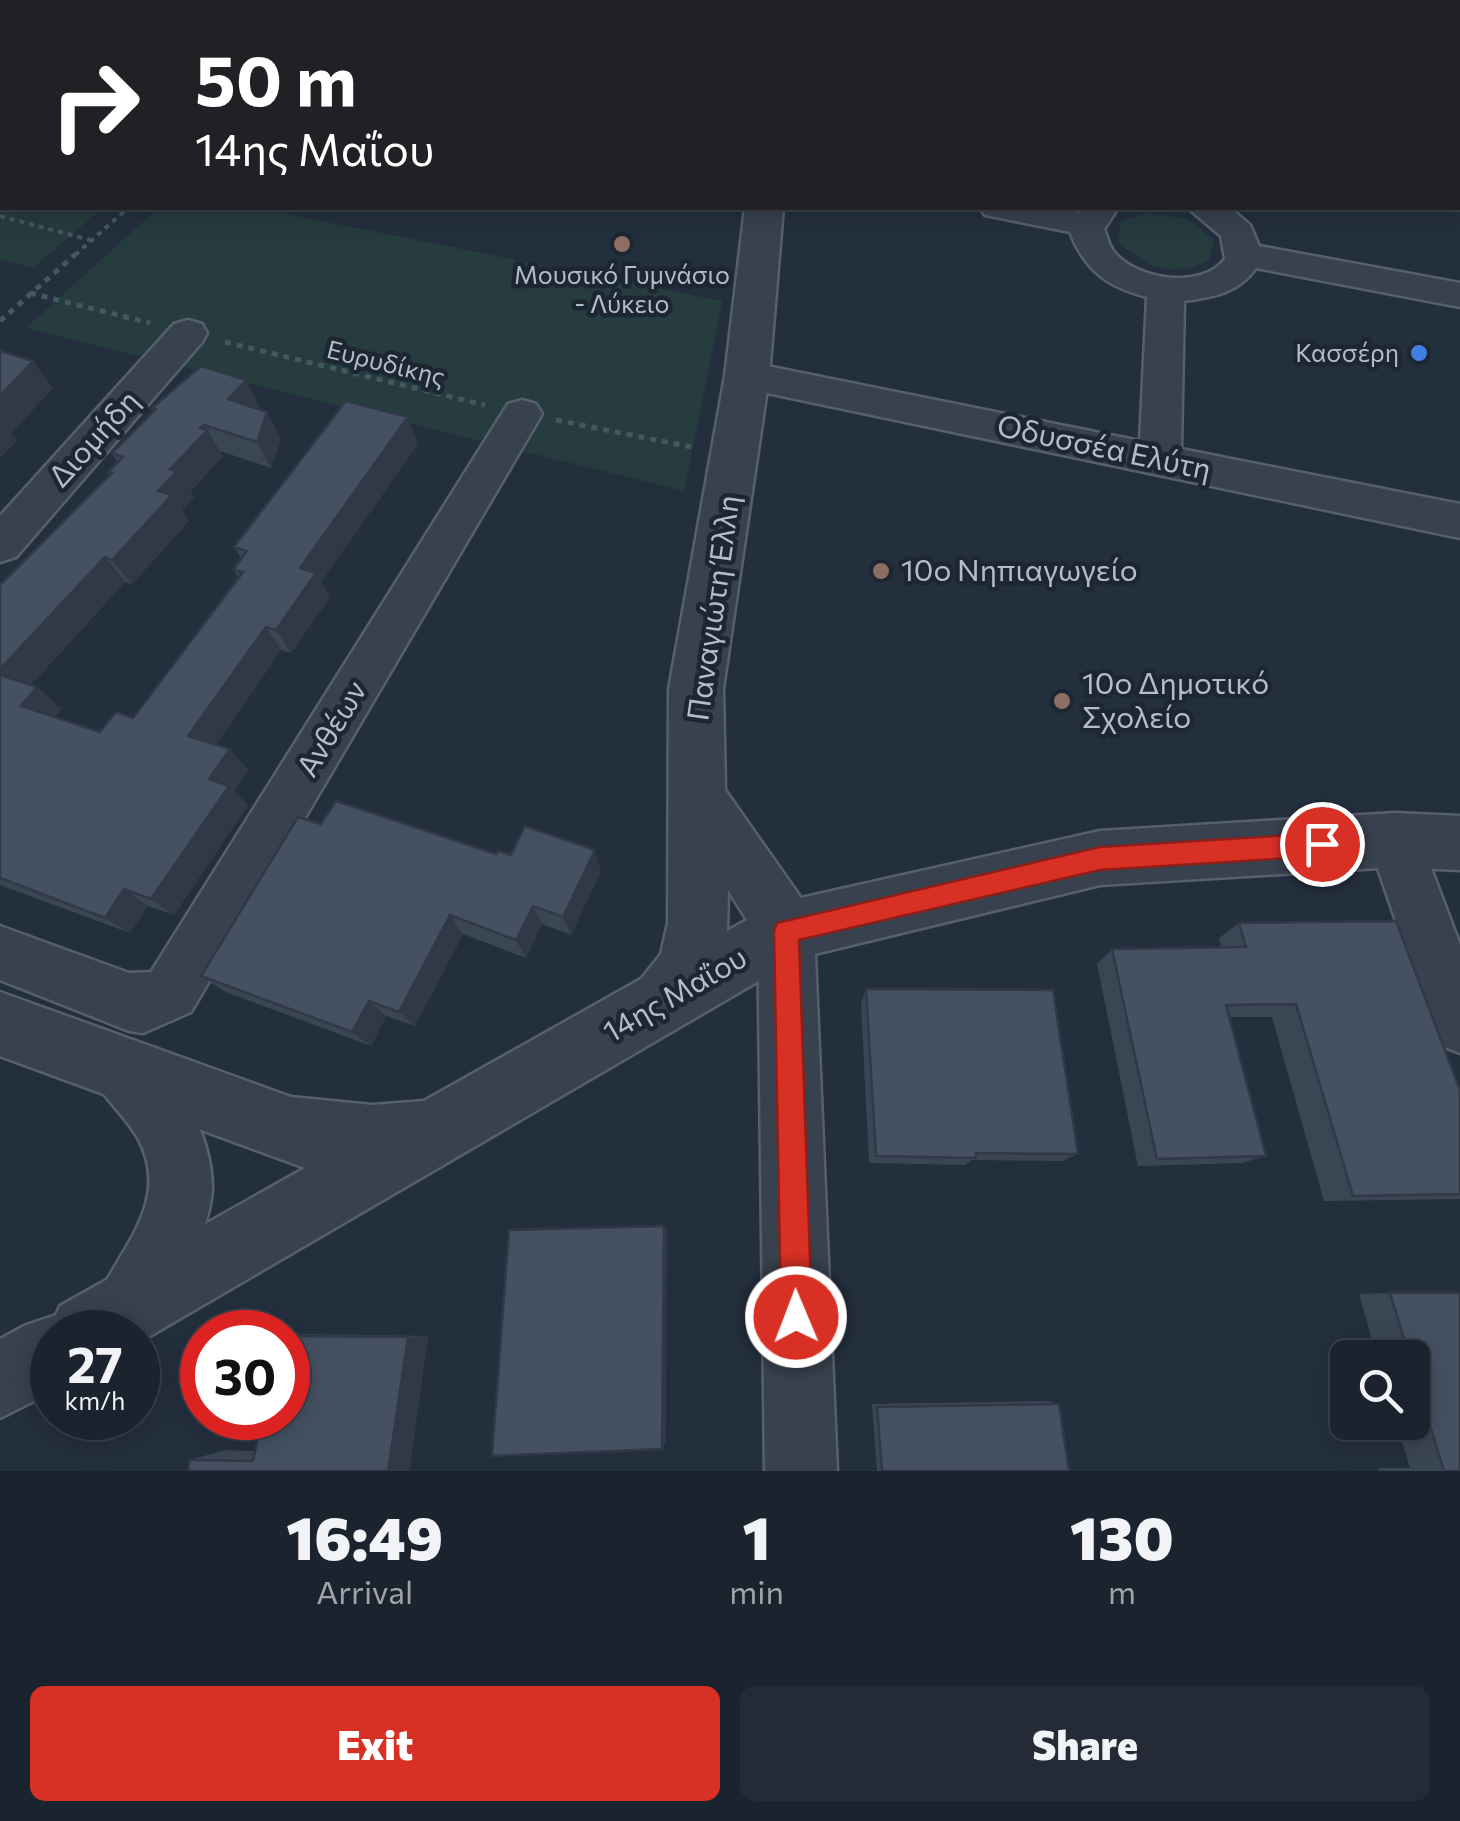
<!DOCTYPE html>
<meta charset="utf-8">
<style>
:root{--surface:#1b232e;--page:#242b36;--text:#f1f3f6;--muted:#a0a4aa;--line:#39404a;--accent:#d93025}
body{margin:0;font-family:Commissioner,sans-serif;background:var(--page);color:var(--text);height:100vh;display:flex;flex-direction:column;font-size:38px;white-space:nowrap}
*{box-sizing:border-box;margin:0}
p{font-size:32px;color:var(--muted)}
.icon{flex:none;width:55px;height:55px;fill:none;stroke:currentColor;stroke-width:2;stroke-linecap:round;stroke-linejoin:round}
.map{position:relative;height:1471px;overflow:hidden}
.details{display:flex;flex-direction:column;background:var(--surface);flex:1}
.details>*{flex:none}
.guide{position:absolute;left:0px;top:0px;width:1460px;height:210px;box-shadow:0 5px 25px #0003,0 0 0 2px var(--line);background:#202124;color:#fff;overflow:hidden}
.fabs{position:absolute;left:1330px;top:1340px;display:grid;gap:20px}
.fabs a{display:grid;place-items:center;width:100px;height:100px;border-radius:15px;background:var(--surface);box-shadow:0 5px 25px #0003,0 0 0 2px var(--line);font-size:50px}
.speed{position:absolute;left:30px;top:1310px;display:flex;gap:20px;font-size:50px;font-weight:700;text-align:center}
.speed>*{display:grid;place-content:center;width:130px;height:130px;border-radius:50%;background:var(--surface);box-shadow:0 5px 25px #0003,0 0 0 2px var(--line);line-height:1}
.speed small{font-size:25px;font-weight:400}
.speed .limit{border:15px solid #d22;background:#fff;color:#111}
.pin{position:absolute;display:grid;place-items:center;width:85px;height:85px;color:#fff;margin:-42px;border:5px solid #fff;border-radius:50%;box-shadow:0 2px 10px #0007}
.me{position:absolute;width:110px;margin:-55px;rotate:359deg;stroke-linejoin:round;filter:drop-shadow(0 0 8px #0008)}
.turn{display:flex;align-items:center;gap:35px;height:210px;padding:0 30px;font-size:45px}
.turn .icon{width:130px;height:130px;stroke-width:2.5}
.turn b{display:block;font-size:70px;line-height:85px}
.eta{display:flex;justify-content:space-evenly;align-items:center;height:170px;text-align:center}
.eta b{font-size:60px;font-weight:800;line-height:70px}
.cta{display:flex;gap:20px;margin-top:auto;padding:20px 30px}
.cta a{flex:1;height:115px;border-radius:15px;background:var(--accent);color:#fff;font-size:40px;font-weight:800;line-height:115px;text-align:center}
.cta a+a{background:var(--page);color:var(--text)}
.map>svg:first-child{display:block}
.green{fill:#263c3f}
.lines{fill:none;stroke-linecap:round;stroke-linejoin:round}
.minor-casing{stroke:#565f6c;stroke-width:5}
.tertiary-casing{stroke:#565f6c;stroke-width:5}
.path-far1{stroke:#44595c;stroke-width:4;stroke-dasharray:5 5;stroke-linecap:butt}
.path{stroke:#44595c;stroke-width:5;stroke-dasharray:6 6;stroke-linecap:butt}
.minor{fill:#38414e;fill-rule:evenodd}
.tertiary{fill:#38414e;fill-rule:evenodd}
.wall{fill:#3b4654}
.shaded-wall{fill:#303945}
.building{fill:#455162;stroke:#303945;stroke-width:2.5}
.route{fill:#d93025;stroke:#8d1f18;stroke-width:2.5}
.education-dot{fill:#8d6e63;stroke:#1d2633;stroke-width:4}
.shop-dot{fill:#3f7fe0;stroke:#1d2633;stroke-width:4}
.labels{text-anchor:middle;stroke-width:9;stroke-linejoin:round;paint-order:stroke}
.far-poi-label{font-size:25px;fill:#b4bcc9;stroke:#1d2633}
.far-street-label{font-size:25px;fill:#b4bcc9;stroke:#1d2633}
.street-label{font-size:30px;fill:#b4bcc9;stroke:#1d2633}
.poi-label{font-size:30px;fill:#b4bcc9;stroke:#1d2633;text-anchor:start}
</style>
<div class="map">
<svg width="1460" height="1471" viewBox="0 0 1460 1471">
<rect width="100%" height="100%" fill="#242f3e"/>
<path class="green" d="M 2,123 L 2,208 L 103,208 L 33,268 L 0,259 Z
M 158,208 L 257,208 L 722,301 L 684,491 L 26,328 Z
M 1147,213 L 1186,218 L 1214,240 L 1209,261 C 1167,277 1150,269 1117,241 L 1122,221 Z"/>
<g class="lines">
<defs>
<path id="minor" d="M 1144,0 L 1172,0 L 1173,2 L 1145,2 Z
M 1319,0 L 1347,0 L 1347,2 L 1319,2 Z
M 1458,108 L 1460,109 L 1460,129 L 1458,128 Z
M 980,208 L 1051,208 L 1080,213 L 1084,208 L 1118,208 L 1104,229 C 1107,236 1109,246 1114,252 C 1137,280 1201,290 1225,259 L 1221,236 L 1188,208 L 1230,208 L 1250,225 L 1259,246 L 1460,283 L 1460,307 L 1256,268 C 1238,293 1214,297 1184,301 L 1181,449 L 1460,504 L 1460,538 L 733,386 L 727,376 L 733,366 L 747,362 L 1140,441 L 1147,297 C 1108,287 1085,271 1070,232 L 985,215 Z
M 188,320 L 202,324 L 207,333 L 202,342 L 16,557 L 0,562 L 0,516 L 174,324 Z
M 522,400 L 536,404 L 542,414 L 191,1012 L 143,1033 L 129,1031 L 0,980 L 0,926 L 129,973 L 151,972 L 508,404 Z
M 1395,816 L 1414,823 L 1460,945 L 1460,1053 L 1439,1045 L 1368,840 L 1376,823 Z
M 786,904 L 806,912 L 814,931 L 837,1471 L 765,1471 L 758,931 L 766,912 Z
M 118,1038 C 171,1060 213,1132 212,1189 C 212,1220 175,1312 149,1329 C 136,1336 118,1333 105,1327 L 95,1304 C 118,1249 173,1203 138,1138 C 123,1112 100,1096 88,1068 L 97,1047 Z"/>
<path id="tertiary" d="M 745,208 L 783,208 L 769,376 L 723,689 L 725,790 L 801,898 L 1100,831 L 1395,813 L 1460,816 L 1460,870 L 1395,867 L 1100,885 L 798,958 L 138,1343 L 138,1332 L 52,1332 L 52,1392 L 0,1418 L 0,1339 L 26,1325 L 56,1315 L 60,1306 L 305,1168 L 0,1056 L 0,992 L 291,1097 L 372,1105 L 424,1101 L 641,979 L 661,954 L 668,923 L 669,689 L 725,376 ZM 728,890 L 747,920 L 727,931 Z"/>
</defs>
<use href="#minor" class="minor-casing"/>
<use href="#tertiary" class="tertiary-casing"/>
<path class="path-far1" d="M 0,216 L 90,240
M 75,255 L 128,208"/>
<path class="path" d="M 30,293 L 150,323
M 0,321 L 78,252
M 225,342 L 485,405
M 556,420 L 691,447"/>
<use href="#minor" class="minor"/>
<use href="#tertiary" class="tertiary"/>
</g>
<path class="wall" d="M 390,0 L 705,0 L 720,2 L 391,2 Z
M 260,407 L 258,409 L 281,439 L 271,468 L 220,451 L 223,456 L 190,492 L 194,497 L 182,510 L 189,521 L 132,584 L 125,582 L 31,685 L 37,687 L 61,709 L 55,717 L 100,732 L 133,718 L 239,578 L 233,570 L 242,559 L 234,547 L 418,444 L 321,582 L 330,597 L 291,653 L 281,650 L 216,745 L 230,749 L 248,770 L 234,791 L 248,805 L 174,915 L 148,906 L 130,933 L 0,885 L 0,585 L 110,475 L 108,472 L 118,462 L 112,453 L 154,411 L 152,408 Z
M 321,824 L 496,854 L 511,855 L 601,871 L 571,935 L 542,924 L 526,958 L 463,934 L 415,1026 L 386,1016 L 371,1046 L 226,992 L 201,976 Z
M 1239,923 L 1460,1090 L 1460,1199 L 1324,1201 L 1272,1017 L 1229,1017 L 1266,1156 L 1242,1163 L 1138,1166 L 1097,964 L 1112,949 L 1221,947 L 1219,938 Z
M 866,989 L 1078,1154 L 1062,1161 L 972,1160 L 965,1165 L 869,1163 L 861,1003 Z
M 1390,1293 L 1460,1471 L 1379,1471 L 1378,1468 L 1410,1468 L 1396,1422 L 1412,1422 L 1412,1358 L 1377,1358 L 1359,1294 Z
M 306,1334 L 428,1336 L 409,1471 L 188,1471 L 190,1460 L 225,1450 L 255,1451 L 288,1335 Z
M 1048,1401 L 1059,1404 L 1069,1471 L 877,1471 L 872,1404 Z"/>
<path class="shaded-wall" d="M 2,41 L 2,80 L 0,82 L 0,43 Z
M 33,361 L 53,388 L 11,434 L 17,441 L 0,458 L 0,396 Z
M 246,380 L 260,407 L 243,426 L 228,399 Z
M 267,412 L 281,439 L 271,468 L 257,442 Z
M 408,417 L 418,444 L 321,582 L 330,597 L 291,653 L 276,630 L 300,568 Z
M 204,425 L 223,456 L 190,492 L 194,497 L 182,510 L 189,521 L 132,584 L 112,560 L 158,491 L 170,469 Z
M 105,557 L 125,582 L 21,696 L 0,677 L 0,669 Z
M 266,627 L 281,650 L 208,757 L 188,736 Z
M 37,687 L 61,709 L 46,728 L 21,706 Z
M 230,749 L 248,770 L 234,791 L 248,805 L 174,915 L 151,899 L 209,779 Z
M 595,850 L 601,871 L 571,935 L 563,917 Z
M 124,889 L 148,906 L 130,933 L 105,918 Z
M 533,906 L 542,924 L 526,958 L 516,940 Z
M 450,915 L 463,934 L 415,1026 L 399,1012 Z
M 369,1001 L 386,1016 L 371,1046 L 352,1032 Z
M 664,1226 L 667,1230 L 666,1442 L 662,1449 Z
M 428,1336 L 409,1471 L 388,1471 L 408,1337 Z"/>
<path class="building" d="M 401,0 L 705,0 L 720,2 L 415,2 Z
M 0,13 L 2,14 L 2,41 L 0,43 Z
M 0,351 L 33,361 L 0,396 Z
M 201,366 L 246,380 L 228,399 L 267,412 L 257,442 L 204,425 L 200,428 L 208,430 L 170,469 L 176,472 L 158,491 L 172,495 L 112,560 L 105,557 L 0,669 L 0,585 L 112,473 L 108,472 L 123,457 L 112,453 L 156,409 L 152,408 Z
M 346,401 L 408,417 L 300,568 L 316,573 L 276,630 L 266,627 L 188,736 L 230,749 L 209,779 L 229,786 L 151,899 L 124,889 L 105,918 L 0,878 L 0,675 L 37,687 L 21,706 L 100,732 L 116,712 L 133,718 L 243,572 L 233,570 L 247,551 L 234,547 Z
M 336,801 L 496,854 L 498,851 L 511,855 L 525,826 L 595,850 L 563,917 L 533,906 L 516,940 L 450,915 L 399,1012 L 369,1001 L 352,1032 L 201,976 L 298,817 L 321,824 Z
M 1396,921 L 1460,1090 L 1460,1194 L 1353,1196 L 1296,1004 L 1226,1005 L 1266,1156 L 1157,1159 L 1112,949 L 1246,947 L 1239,923 Z
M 866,989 L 1053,990 L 1078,1154 L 976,1153 L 976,1158 L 876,1156 Z
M 664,1226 L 662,1449 L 492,1456 L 509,1230 Z
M 1390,1293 L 1460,1293 L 1460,1471 L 1444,1471 L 1412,1367 L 1412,1358 L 1410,1358 Z
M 288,1336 L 408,1337 L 388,1471 L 188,1471 L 190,1460 L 253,1461 L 262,1418 L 288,1418 Z
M 1059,1404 L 1069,1471 L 882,1471 L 877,1407 Z"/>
<path class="route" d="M 1322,833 L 1331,837 L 1334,844 L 1331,852 L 1322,856 L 1100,870 L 799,940 L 812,1317 L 807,1327 L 796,1332 L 786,1327 L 781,1317 L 774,931 L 777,923 L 1100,847 Z"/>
<g class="education-dot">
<circle cx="622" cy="244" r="10"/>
<circle cx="881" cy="571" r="10"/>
<circle cx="1062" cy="701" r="10"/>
</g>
<circle class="shop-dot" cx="1419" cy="353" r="10"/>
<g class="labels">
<g class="far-poi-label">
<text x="622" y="284">Μουσικό Γυμνάσιο<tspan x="622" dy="29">- Λύκειο</tspan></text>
<text x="1399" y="362" text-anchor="end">Κασσέρη</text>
</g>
<g class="far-street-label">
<text transform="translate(386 363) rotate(14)" y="9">Ευρυδίκης</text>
</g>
<g class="street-label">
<text transform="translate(94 439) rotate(-48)" y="10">Διομήδη</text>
<text transform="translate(1104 448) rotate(12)" y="10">Οδυσσέα Ελύτη</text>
<text transform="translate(714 608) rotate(-82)" y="10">Παναγιώτη Έλλη</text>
<text transform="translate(332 729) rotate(-59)" y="10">Ανθέων</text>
<text transform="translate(675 995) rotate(-30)" y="10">14ης Μαΐου</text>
</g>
<g class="poi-label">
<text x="901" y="581">10ο Νηπιαγωγείο</text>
<text x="1082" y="694">10ο Δημοτικό<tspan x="1082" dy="34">Σχολείο</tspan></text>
</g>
</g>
</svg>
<div class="fabs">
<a><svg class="icon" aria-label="search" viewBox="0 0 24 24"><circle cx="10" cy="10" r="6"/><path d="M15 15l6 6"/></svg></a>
</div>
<div class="speed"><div>27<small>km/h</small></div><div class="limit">30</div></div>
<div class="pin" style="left:1322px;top:844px;background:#d93025"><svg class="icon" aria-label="arrive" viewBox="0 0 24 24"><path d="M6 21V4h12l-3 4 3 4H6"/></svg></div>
<svg class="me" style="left:796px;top:1317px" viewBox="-20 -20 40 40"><circle r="17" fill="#d93025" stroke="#fff" stroke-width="3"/><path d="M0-11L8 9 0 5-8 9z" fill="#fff"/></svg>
<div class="guide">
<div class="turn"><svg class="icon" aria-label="right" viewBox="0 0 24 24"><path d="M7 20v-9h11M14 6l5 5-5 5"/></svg><div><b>50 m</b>14ης Μαΐου</div></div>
</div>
</div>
<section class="details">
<div class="eta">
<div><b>16:49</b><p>Arrival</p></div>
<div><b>1</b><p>min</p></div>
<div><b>130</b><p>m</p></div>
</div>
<div class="cta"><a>Exit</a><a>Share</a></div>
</section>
